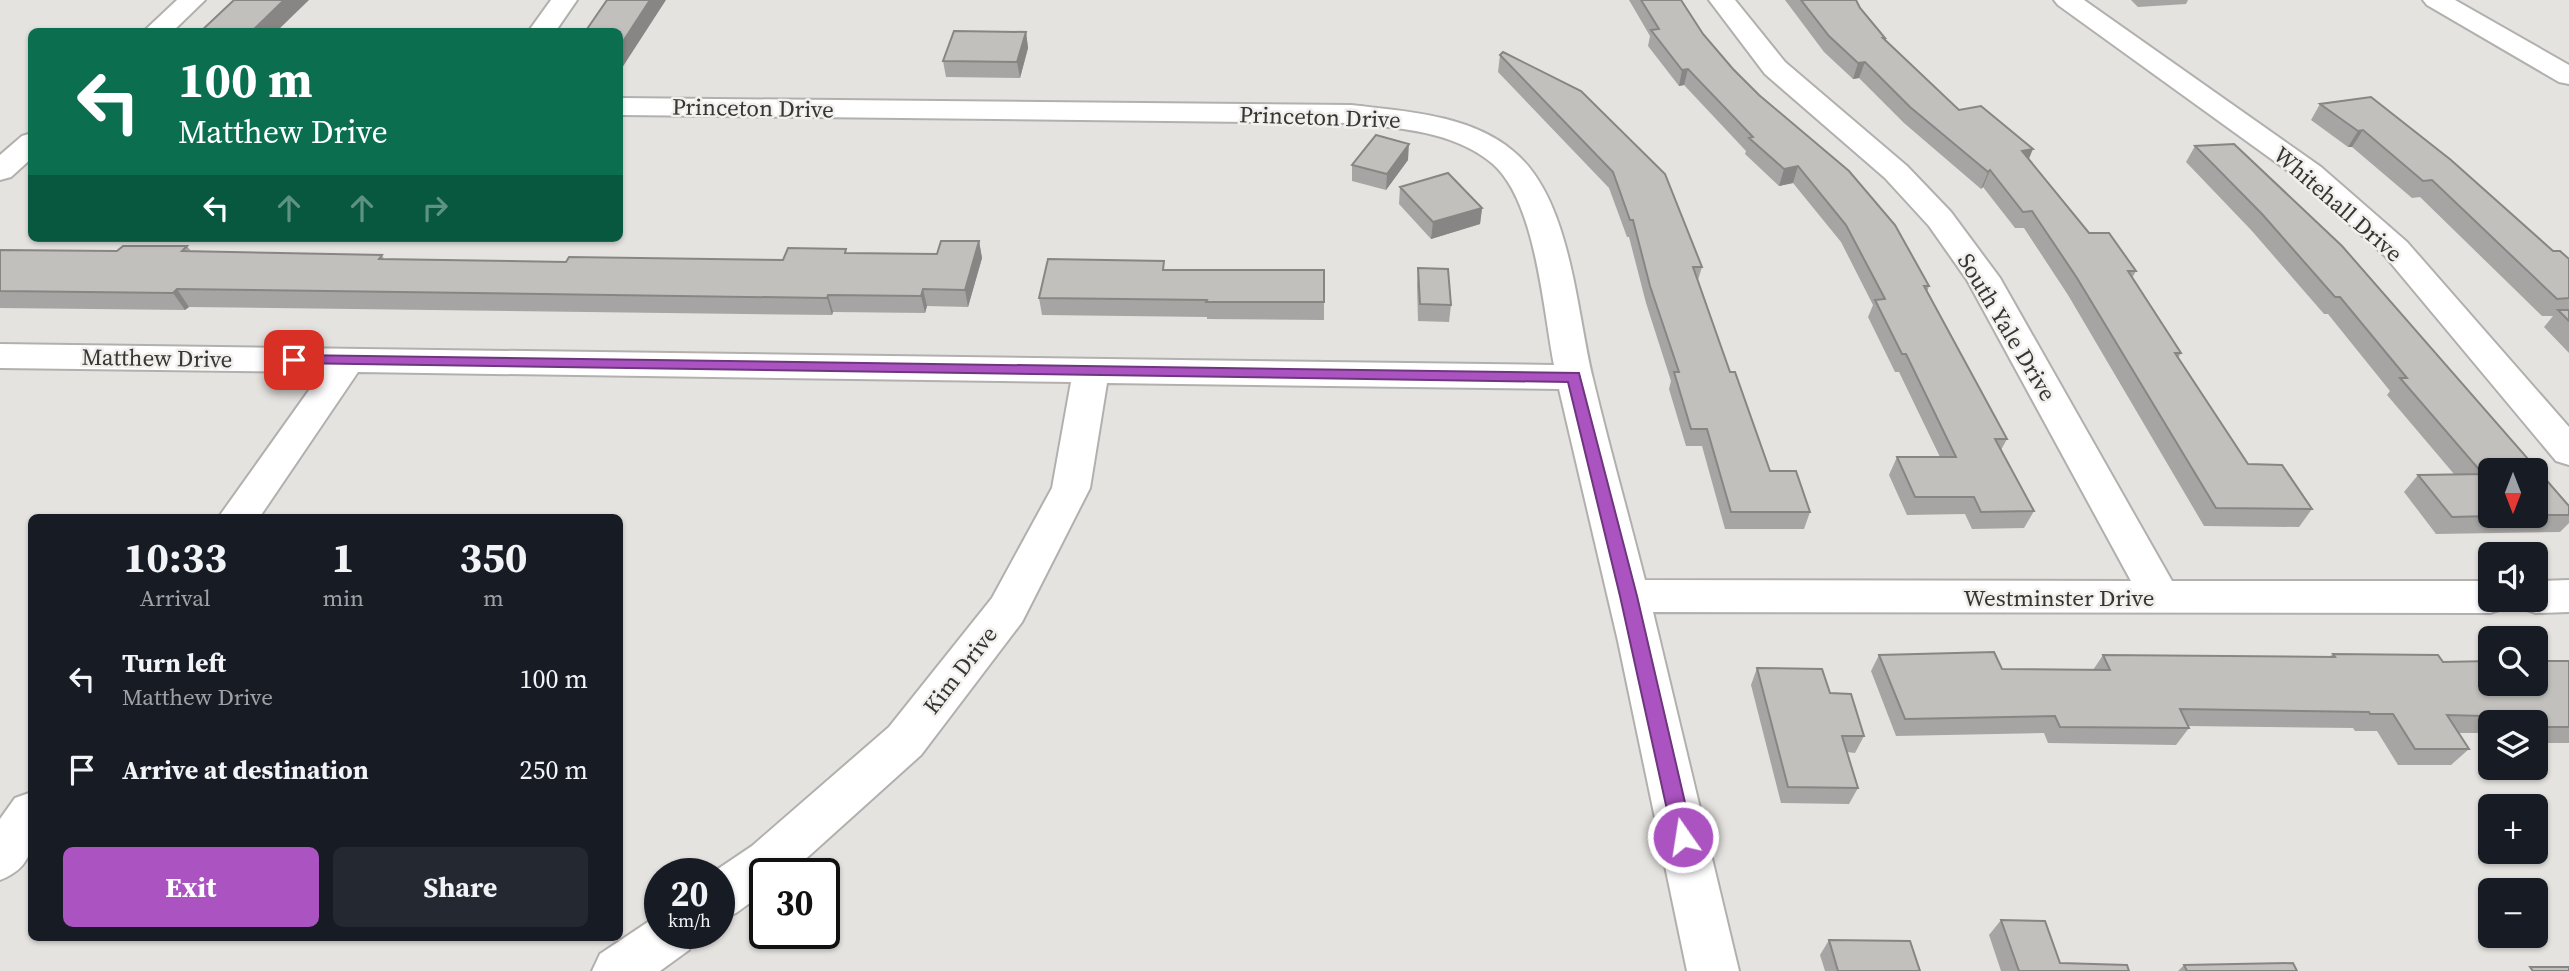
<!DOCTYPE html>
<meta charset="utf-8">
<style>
:root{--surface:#171b24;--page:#242831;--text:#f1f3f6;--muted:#9ea1a6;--accent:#aa53c1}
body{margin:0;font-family:"Source Serif 4",serif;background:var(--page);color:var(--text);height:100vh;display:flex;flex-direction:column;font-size:26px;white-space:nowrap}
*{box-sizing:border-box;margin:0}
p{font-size:23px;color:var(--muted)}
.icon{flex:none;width:38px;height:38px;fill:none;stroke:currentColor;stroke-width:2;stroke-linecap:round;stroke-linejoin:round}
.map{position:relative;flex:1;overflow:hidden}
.sheet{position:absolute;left:28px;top:514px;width:595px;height:427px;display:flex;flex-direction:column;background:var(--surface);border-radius:10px;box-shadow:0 2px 5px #0004}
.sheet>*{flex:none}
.banner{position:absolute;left:28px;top:28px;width:595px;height:214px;border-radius:10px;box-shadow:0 2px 5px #0004;background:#0b6e4f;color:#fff;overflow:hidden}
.needle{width:46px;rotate:180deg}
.controls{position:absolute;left:2478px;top:458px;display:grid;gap:14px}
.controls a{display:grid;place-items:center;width:70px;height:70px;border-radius:10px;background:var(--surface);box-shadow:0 2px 5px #0004;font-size:35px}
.speed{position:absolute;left:644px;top:858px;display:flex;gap:14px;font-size:35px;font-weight:700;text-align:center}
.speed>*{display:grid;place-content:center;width:91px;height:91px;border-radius:50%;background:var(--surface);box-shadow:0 2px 5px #0004;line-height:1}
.speed small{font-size:18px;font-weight:400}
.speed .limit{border:4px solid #111;border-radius:10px;background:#fff;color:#111}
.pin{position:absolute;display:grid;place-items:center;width:60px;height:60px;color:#fff;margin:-30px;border-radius:14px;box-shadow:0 4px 10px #0006}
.me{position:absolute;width:77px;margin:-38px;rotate:347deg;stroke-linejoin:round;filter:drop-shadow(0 0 5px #0008)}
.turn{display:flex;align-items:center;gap:24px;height:147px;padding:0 35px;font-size:32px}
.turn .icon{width:91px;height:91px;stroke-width:2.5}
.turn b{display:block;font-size:49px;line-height:60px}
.lanes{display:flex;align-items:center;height:66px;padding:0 35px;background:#0003;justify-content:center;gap:35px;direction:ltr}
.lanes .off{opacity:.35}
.eta{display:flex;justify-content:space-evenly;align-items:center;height:119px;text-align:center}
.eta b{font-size:42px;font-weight:700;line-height:49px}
.action{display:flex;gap:14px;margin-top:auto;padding:14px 35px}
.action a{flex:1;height:80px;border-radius:10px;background:var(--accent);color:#fff;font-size:28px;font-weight:700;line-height:80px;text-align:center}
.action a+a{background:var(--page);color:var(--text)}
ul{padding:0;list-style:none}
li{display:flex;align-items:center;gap:21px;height:91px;padding:0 35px}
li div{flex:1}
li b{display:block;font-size:26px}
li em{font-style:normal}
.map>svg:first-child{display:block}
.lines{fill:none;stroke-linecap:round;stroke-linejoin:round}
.minor-casing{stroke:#b2b0ae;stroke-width:4}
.minor{fill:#fff;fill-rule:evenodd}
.wall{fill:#a7a5a3;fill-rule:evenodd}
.shaded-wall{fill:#888684}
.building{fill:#c2c0bd;stroke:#888684;stroke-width:2}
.route{fill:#aa53c1;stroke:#6e367d;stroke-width:2}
.labels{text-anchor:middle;stroke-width:5;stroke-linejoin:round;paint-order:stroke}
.street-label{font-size:23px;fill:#363634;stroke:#f2f0ed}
</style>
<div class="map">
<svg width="2569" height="971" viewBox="0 0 2569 971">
<rect width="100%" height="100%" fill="#e5e3e0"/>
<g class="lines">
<defs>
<path id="minor" d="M 177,0 L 205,0 L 172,32 L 143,32 Z
M 551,0 L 577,0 L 555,32 L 528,32 Z
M 1709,0 L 1735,0 L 1785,62 L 1907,166 L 1951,212 L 2000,278 L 2172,581 L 2490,581 L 2490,600 L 2509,600 L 2505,608 L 2490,613 L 1653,612 L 1739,971 L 1687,971 L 1618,641 L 1559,389 L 1107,383 L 1090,488 L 1022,622 L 921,755 L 790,873 L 765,873 L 765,892 L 736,913 L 719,920 L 719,873 L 712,873 L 752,846 L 889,727 L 992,598 L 1052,488 L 1071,382 L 358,372 L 259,518 L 218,518 L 322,372 L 0,368 L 0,344 L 1554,365 C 1543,309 1536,202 1493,164 C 1455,131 1398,128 1351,123 L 620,115 L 620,98 L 1351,105 C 1404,111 1471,115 1513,151 C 1571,198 1576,310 1593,379 C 1609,446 1628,513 1645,580 L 2131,581 L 1967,280 L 1929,226 L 1885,178 L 1765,74 Z
M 2054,0 L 2084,0 L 2321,167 L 2407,242 L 2569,427 L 2569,465 L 2556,461 L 2385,256 L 2299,179 L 2058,5 Z
M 2423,0 L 2455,0 L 2569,65 L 2569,84 L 2559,82 L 2427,5 Z
M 32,133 L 32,158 L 11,177 L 0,180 L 0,155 L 22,136 Z
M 2569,580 L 2569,612 L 2536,613 L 2521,608 L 2517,600 L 2536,600 L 2536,581 Z
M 32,792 C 32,831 42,864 0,880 L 0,819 L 15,798 Z
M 660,914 L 660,933 L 696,933 L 689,950 L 660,971 L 592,971 L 600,954 Z"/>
</defs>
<use href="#minor" class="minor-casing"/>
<use href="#minor" class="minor"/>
</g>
<path class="wall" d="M 1629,0 L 1681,0 L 1703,34 L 1733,69 L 1929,286 L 1927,292 L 2007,439 L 2001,450 L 2034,511 L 2024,528 L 1972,529 L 1965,514 L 1907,515 L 1889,475 L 1897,457 L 1940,457 L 1899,372 L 1895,372 L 1868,317 L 1873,305 L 1841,242 L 1793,183 L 1779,186 L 1745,154 L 1746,151 L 1684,85 L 1679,86 L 1648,46 L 1650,36 Z
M 1785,0 L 1856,0 L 1860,8 L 1885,38 L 1885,40 L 1959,110 L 2029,159 L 2089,233 L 2136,271 L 2132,278 L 2181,353 L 2178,358 L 2248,464 L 2312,509 L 2299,527 L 2204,526 L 2068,295 L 2024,228 L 2015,228 L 1983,187 L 1981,189 L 1904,123 L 1859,78 L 1853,79 L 1824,52 Z
M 2131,0 L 2188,0 L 2186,4 L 2138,7 Z
M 1026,32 L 1028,48 L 1020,78 L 946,77 L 943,61 Z
M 1503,52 L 1702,267 L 1698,280 L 1730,372 L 1770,471 L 1810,512 L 1804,529 L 1725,529 L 1702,446 L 1686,446 L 1669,389 L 1671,381 L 1646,303 L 1629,237 L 1627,237 L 1609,188 L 1498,72 L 1500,55 Z
M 2320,104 L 2553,251 L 2569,259 L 2569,353 L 2544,327 L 2553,316 L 2542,316 L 2420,197 L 2412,198 L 2352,147 L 2348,147 L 2311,120 Z
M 2234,144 L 2342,246 L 2569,506 L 2569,523 L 2560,532 L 2436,534 L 2404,492 L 2418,475 L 2454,474 L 2387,395 L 2390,391 L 2328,314 L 2324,314 L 2252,231 L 2186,162 L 2195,146 ZM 2490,471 L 2536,471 L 2536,516 L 2490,516 Z
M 1408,160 L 1386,190 L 1352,181 L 1352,165 Z
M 1400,187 L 1482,208 L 1480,224 L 1431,239 L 1399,204 Z
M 979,241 L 982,258 L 968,307 L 927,306 L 925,313 L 833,312 L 832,315 L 189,307 L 185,310 L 0,308 L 0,250 L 117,251 L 187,246 L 191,251 L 382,255 L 384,259 L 566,262 L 783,260 L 847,253 L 937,254 Z
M 1418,268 L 1451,305 L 1449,322 L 1418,321 L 1417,285 Z
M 1165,270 L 1324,270 L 1324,320 L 1207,319 L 1207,317 L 1042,315 L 1039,298 Z
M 2333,654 L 2443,662 L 2569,661 L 2569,743 L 2536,743 L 2536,723 L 2490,723 L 2490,733 L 2458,733 L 2469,749 L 2451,765 L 2398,765 L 2377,731 L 2355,731 L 2353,728 L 2188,726 L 2189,728 L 2176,745 L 2048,743 L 2044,733 L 1896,736 L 1871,671 L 1879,655 L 2002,669 L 2093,670 L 2103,655 L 2329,657 Z
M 1757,668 L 1830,693 L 1864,736 L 1855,753 L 1847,752 L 1858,788 L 1849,804 L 1781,803 L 1751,685 Z
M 2001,920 L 2060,963 L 2129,971 L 2001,971 L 1989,935 Z
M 1829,940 L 1920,971 L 1825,971 L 1820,955 Z
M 2184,965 L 2297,971 L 2178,971 Z"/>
<path class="shaded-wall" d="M 284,0 L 309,0 L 276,32 L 251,32 Z
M 650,0 L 666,0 L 620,71 L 620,46 Z
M 1026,32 L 1028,48 L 1020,78 L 1017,62 Z
M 1865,62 L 1859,78 L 1853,79 L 1858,63 Z
M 1688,69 L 1684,85 L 1679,86 L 1682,70 Z
M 2363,130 L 2352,147 L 2348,147 L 2358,131 Z
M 1409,144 L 1408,160 L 1386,190 L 1387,174 Z
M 2033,149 L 2026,166 L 2022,151 Z
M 1798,166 L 1793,183 L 1779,186 L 1784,169 Z
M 1990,170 L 1983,187 L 1981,189 L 1988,172 Z
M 1482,208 L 1480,224 L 1431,239 L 1433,222 Z
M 979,241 L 982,258 L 968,307 L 965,290 Z
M 177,289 L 189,307 L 185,310 L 173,293 Z
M 923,289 L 927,306 L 925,313 L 921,296 Z
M 828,295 L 833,312 L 832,315 L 827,298 Z"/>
<path class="building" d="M 234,0 L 284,0 L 251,32 L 200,32 Z
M 607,0 L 650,0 L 620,46 L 620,32 L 585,32 Z
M 1641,0 L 1681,0 L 1703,34 L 1733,69 L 1759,95 L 1849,171 L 1895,225 L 1929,286 L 1924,286 L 2007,439 L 1995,439 L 2034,511 L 1981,512 L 1974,497 L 1915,497 L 1897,457 L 1956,457 L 1906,354 L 1902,354 L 1875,300 L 1885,299 L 1846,225 L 1798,166 L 1784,169 L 1749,138 L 1753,137 L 1688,69 L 1682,70 L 1651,30 L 1659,29 Z
M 1801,0 L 1856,0 L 1860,8 L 1885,38 L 1883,38 L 1959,110 L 1981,106 L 2033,149 L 2022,151 L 2089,233 L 2109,233 L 2136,271 L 2128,271 L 2181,353 L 2175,353 L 2248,464 L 2282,465 L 2312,509 L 2216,508 L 2077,278 L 2032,211 L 2023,212 L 1990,170 L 1988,172 L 1910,107 L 1865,62 L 1858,63 L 1829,36 Z
M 954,31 L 1026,32 L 1017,62 L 943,61 Z
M 1503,52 L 1581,91 L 1665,174 L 1702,267 L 1693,267 L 1730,372 L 1735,372 L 1770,471 L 1796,471 L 1810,512 L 1731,512 L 1707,429 L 1691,429 L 1674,372 L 1679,372 L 1650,286 L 1633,220 L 1630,220 L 1613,172 L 1500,55 Z
M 2371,97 L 2451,160 L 2553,251 L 2560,251 L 2569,259 L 2569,298 L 2557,299 L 2432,180 L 2423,181 L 2363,130 L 2358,131 L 2320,104 Z
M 1376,135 L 1409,144 L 1387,174 L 1352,165 Z
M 2234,144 L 2342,246 L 2569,506 L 2569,515 L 2536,515 L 2536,471 L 2490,471 L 2490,516 L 2452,517 L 2418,475 L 2483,474 L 2400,378 L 2407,378 L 2340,297 L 2335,297 L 2262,214 L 2195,146 Z
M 1448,173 L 1482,208 L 1433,222 L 1400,187 Z
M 941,241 L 979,241 L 965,290 L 923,289 L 921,296 L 828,295 L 827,298 L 177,289 L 173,293 L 0,291 L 0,250 L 117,251 L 123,246 L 187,246 L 182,251 L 382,255 L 379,259 L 566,262 L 569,257 L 783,260 L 788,248 L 846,249 L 845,253 L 937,254 Z
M 1048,259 L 1164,261 L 1163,270 L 1324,270 L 1324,302 L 1206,302 L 1207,300 L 1039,298 Z
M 1418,268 L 1448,269 L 1451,305 L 1420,304 Z
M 2558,310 L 2569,310 L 2569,321 Z
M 1994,652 L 2002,669 L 2110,670 L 2103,655 L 2335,657 L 2333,654 L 2438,655 L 2443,662 L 2490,661 L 2490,684 L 2536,684 L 2536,661 L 2569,661 L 2569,727 L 2536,727 L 2536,723 L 2530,723 L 2525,717 L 2447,715 L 2469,749 L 2415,749 L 2393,714 L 2370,714 L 2369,712 L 2180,709 L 2189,728 L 2060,727 L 2055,716 L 1905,719 L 1879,655 Z
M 1757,668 L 1822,669 L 1830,693 L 1851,694 L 1864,736 L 1842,736 L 1858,788 L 1788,787 Z
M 2001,920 L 2045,921 L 2060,963 L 2127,965 L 2129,971 L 2019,971 Z
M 1829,940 L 1910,941 L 1920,971 L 1838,971 Z
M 2293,963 L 2297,971 L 2187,971 L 2184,965 Z
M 2530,967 L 2569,967 L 2569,971 L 2533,971 Z"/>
<path class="route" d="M 294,355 L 1579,373 L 1637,596 L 1693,837 L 1690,843 L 1683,846 L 1676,843 L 1673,837 L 1620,596 L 1568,382 L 289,363 L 287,360 L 289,356 Z"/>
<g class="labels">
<g class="street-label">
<text transform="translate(753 108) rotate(1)" y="8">Princeton Drive</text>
<text transform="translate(1320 117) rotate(2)" y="8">Princeton Drive</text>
<text transform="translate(2338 204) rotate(41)" y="8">Whitehall Drive</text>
<text transform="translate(2007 327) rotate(59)" y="8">South Yale Drive</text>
<text transform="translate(157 358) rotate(1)" y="8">Matthew Drive</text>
<text x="2059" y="606">Westminster Drive</text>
<text transform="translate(960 670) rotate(-52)" y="8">Kim Drive</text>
</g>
</g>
</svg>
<div class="controls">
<a><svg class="needle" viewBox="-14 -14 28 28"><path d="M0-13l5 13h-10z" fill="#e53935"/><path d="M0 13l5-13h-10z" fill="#9ea1a6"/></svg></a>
<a><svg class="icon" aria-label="sound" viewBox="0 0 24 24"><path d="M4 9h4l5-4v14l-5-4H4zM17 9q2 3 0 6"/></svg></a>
<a><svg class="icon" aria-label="search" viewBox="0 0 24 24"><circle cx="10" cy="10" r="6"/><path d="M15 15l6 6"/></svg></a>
<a><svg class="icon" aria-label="layers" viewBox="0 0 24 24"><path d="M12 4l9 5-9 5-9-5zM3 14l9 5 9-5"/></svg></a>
<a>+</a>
<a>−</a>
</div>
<div class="speed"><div>20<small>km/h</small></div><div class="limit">30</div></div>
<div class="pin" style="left:294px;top:360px;background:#d93025"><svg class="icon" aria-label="arrive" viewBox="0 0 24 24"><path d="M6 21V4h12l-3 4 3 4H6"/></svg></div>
<svg class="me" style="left:1683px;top:837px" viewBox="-20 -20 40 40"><circle r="17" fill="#aa53c1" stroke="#fff" stroke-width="3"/><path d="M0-11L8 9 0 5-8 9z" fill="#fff"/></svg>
<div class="banner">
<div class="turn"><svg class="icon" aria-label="left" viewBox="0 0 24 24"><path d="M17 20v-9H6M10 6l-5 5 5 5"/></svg><div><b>100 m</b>Matthew Drive</div></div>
<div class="lanes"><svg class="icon" aria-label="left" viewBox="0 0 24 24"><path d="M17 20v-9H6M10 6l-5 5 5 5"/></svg><svg class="icon off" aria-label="ahead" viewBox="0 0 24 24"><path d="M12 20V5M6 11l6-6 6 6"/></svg><svg class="icon off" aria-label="ahead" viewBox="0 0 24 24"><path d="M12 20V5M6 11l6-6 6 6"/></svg><svg class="icon off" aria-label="right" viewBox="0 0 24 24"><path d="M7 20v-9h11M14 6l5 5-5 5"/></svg></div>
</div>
<section class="sheet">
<div class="eta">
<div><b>10:33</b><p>Arrival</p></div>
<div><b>1</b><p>min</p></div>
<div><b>350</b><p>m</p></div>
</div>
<ul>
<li><svg class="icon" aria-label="left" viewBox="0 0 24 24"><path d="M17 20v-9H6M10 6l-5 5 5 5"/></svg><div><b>Turn left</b><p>Matthew Drive</p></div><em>100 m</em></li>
<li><svg class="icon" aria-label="arrive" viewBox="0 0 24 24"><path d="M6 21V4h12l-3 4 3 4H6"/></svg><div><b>Arrive at destination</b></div><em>250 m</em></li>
</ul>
<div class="action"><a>Exit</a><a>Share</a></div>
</section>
</div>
